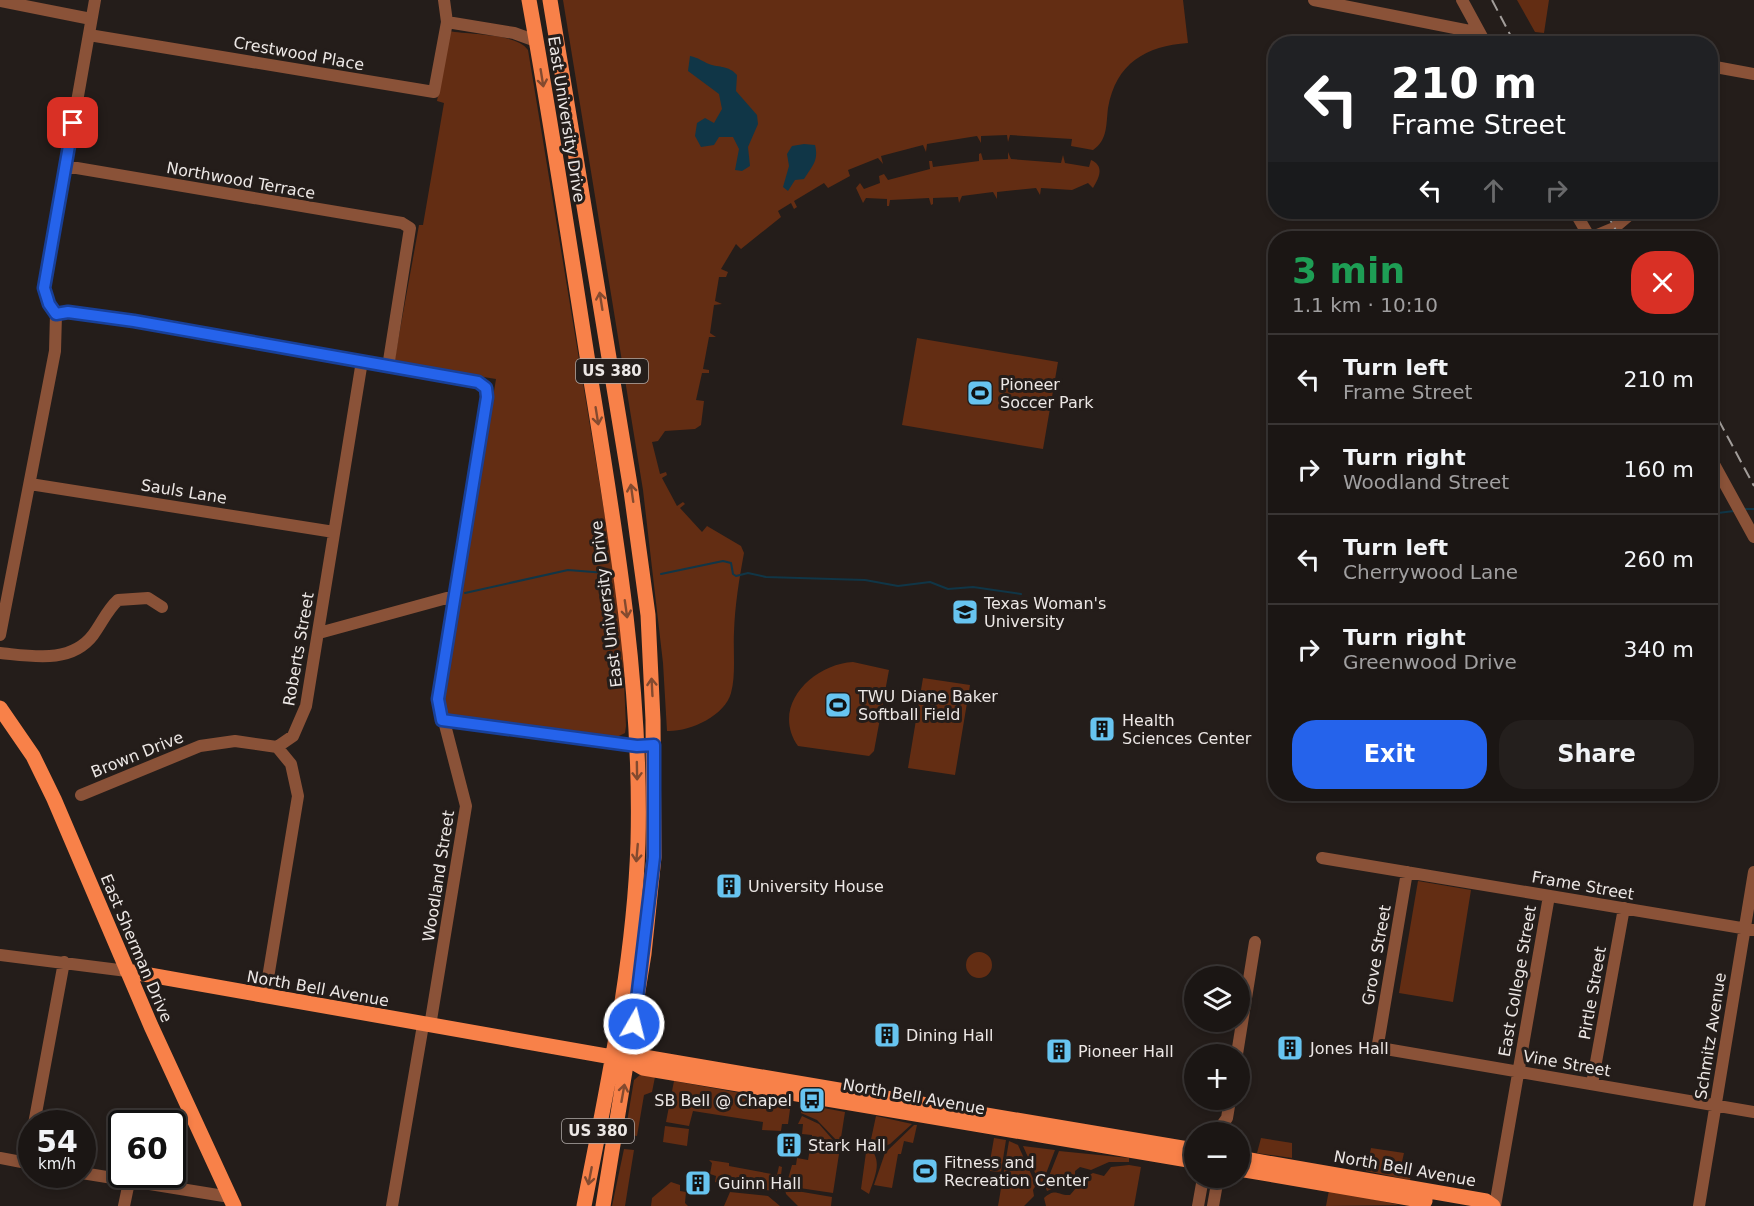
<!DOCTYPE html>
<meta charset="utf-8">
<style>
:root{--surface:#1b1614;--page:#241f1d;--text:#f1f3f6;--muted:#a09fa0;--line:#393534;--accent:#2563eb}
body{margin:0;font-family:"DejaVu Sans",sans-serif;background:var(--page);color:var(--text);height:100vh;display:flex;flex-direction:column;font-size:22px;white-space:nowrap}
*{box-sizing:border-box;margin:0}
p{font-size:20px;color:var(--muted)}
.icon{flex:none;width:33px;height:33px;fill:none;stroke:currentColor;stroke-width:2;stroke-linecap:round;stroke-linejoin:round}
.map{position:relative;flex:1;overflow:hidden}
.side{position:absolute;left:1268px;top:231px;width:450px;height:570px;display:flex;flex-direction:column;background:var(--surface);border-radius:24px;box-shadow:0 3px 9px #0003,0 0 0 2px var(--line)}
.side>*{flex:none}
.banner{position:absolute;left:1268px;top:36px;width:450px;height:183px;border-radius:24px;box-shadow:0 3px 9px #0003,0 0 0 2px var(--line);background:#202124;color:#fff;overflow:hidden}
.buttons{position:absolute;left:1184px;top:966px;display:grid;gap:12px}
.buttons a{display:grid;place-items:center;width:66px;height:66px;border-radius:50%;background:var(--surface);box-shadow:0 3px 9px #0003,0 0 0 2px var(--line);font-size:30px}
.speed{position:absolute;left:18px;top:1110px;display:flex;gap:12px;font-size:30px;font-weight:700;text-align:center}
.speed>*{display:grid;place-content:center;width:78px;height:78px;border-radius:50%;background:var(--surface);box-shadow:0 3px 9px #0003,0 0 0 2px var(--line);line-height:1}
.speed small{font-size:15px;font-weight:400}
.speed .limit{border:3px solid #111;border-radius:9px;background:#fff;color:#111}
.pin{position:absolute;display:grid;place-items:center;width:51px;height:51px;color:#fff;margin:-26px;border-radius:12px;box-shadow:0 3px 9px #0006}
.me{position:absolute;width:66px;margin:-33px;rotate:8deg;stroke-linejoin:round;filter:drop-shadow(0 0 4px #0008)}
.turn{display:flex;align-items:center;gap:21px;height:126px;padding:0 24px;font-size:27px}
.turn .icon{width:78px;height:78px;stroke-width:2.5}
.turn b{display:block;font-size:42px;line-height:51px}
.lanes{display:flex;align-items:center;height:57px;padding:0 24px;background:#0003;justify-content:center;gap:30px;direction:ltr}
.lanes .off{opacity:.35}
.round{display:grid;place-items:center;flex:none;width:63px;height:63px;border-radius:24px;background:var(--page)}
.summary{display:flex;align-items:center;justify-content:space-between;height:102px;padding:0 24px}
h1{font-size:36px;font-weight:700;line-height:45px;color:#1e9e55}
.cta{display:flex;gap:12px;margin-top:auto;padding:12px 24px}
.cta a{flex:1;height:69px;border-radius:24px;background:var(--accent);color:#fff;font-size:24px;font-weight:700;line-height:69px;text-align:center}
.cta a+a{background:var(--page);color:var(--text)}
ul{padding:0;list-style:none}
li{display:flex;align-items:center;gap:18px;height:90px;padding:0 24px;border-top:2px solid var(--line)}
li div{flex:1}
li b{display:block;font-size:22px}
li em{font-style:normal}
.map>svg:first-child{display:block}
.green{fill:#632d13}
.water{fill:#103647}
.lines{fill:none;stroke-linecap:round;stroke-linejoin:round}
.stream{stroke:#103647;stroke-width:2}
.minor{stroke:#8a5238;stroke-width:12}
.major{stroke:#f88149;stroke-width:15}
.rail{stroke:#a29d9a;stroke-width:2;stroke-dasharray:12 6;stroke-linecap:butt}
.oneway{stroke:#834a2f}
.route-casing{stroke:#184099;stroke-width:15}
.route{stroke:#2563eb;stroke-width:10}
.labels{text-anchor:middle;stroke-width:6;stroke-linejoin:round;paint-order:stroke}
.shield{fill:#241d1a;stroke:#b0aaa8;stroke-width:1.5}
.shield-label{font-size:15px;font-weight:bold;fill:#ece7e5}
.street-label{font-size:16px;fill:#ece7e5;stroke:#241d1a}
.poi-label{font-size:16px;fill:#ece7e5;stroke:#241d1a;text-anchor:start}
</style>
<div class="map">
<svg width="1754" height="1206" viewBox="0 0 1754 1206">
<rect width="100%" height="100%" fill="#241d1a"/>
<path class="green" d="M 563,0 L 1183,0 L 1188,43 C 1146,46 1116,63 1108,108 C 1106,124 1108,140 1093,150 L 1071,146 L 1072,139 L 1010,135 L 1008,142 L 1007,135 L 981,136 L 981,143 L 977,136 L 927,144 L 926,152 L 923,145 L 881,156 L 883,164 L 878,158 L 848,170 L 850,176 L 828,188 L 824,183 L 794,201 L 797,207 L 794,209 L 791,203 L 778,211 L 781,217 L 741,249 L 736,244 L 721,269 L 728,272 L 726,277 L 719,277 L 715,301 L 722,304 L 714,305 L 710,333 L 716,337 L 709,337 L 703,369 L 709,370 L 709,373 L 702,373 L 696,400 L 704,401 L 701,425 L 695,429 L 665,431 L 658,441 L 652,442 L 660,474 L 666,472 L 667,475 L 662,478 L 677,506 L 683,502 L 685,504 L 680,508 L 702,532 L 707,526 L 741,546 L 744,553 C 739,580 735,605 734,632 C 733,651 736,675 731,693 C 725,716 689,732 667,731 L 663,663 L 643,490 Z
M 1517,0 L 1549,0 L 1544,33 L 1535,32 Z
M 449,31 C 469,35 517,33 528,50 L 612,559 L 622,640 L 626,726 L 625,733 L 617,737 L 442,715 L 496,379 L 394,363 L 419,225 L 423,225 L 444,103 L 437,101 Z
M 1008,152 L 1011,159 L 1061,163 L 1063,155 L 1065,163 L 1089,167 L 1091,160 C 1105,166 1099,178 1093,188 L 1088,183 L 1072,190 L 1041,188 L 1040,195 L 1036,188 L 997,192 L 997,199 L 993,192 L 962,196 L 959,203 L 958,197 L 933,198 L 933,204 L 931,205 L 929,198 L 890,200 L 889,206 L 887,206 L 887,199 L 866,198 L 863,203 L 856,188 L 860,183 L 864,189 L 880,183 L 879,176 L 884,174 L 888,180 L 930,169 L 929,161 L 932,161 L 933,167 L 979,161 L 979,154 L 981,153 L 983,160 L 1008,159 Z
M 917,338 L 1058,362 L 1043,449 L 902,425 Z
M 853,662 L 889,670 L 874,751 L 869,756 L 798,746 C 770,706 813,664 853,662 Z
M 923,678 L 970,685 L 955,775 L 908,768 Z
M 1418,881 L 1471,890 L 1453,1002 L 1399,993 Z
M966 965a13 13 0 1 1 26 0a13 13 0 1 1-26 0Z
M 640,1075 L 655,1077 L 652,1092 L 644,1095 L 637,1136 L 625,1134 L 634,1080 Z
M 674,1081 L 791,1102 L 788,1124 L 782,1124 L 781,1131 L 762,1130 L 763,1122 L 693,1111 L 689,1126 L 666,1122 Z
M 802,1104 L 845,1112 L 840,1144 L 817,1120 L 801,1113 Z
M 802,1116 L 819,1124 L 840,1148 L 839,1152 L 811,1147 L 812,1135 L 802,1134 L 803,1124 L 798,1124 Z
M 876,1116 L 912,1124 L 890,1144 L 880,1148 L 870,1144 Z
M 914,1125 L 917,1125 L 913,1143 L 904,1141 L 901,1154 L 898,1154 L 892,1188 L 874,1185 L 885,1153 Z
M 665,1126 L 689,1129 L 687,1146 L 663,1142 Z
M 994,1138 L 1006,1140 L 1001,1172 L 990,1171 L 989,1167 Z
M 1261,1138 L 1292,1143 L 1292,1158 L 1257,1153 Z
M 1009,1141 L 1018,1145 L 1036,1185 L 1033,1190 L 1034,1196 L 1024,1206 L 998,1206 Z
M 867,1145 C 884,1160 875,1175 869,1194 L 861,1189 Z
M 1023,1146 L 1055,1150 L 1042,1184 L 1040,1184 Z
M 1371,1148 L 1404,1153 L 1401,1166 L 1413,1169 L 1410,1180 L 1366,1171 Z
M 624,1149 L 634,1150 L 625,1206 L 612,1206 Z
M 810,1149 L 839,1154 L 833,1193 L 786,1186 L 792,1165 L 796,1165 L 797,1158 L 808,1160 Z
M 1059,1151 L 1129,1158 L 1129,1162 L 1109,1162 L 1091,1170 L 1080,1167 L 1075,1171 L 1075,1179 L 1047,1191 L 1045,1186 Z
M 709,1160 L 729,1163 L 729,1166 L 777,1175 L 779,1166 L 782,1167 L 779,1191 L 764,1190 L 764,1182 L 753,1181 L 752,1189 L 720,1184 L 715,1182 L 716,1176 L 710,1174 L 712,1163 Z
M 1129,1165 L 1141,1167 L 1134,1206 L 1046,1206 L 1044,1198 C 1056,1187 1058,1196 1070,1195 L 1076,1188 L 1076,1182 L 1093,1173 L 1104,1176 L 1111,1167 Z
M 671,1182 L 680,1185 L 680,1191 L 686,1192 L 685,1203 L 688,1206 L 651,1206 L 652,1198 Z
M 785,1189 L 832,1197 L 831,1206 L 798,1206 L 786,1194 Z
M 1329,1190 L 1400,1205 L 1326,1206 Z
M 730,1192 L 768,1196 L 780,1206 L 724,1206 Z"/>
<path class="water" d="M 690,56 C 699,58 702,61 709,64 C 720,68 728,65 737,75 L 736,91 L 757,115 L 758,124 L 748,147 L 750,166 L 742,171 L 735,170 L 739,149 L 733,137 L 719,137 L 714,145 L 701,147 L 695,136 L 697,123 L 705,118 L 714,123 L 722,109 L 719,94 L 688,71 Z
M 804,144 L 815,145 C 819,161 812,166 804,179 L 795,180 L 788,191 L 783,187 L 789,166 L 787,154 L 792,146 Z"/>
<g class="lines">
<path class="stream" d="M 1743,509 L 1754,509
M 1710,514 L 1734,511
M 661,574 L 723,561 L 731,563 L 733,574 L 736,576 L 748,573 L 766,577 L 865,580 L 898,586 L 930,582 L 948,589 L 973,587 L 1021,594
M 465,593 L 568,570 L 606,573"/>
<path class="minor" d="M 1314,0 L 1480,33
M 1462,0 L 1486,44
M 0,1 L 91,19
M 447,22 L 514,33 L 536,41
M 89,35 L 434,92 L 447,22 L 444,0
M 1710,66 L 1754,74
M 65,166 L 402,223 L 410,228 L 388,367
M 1575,212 L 1590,238
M 1590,238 L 1614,228 L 1633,212
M 56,314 L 68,312 L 134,321 L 478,382 L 486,388 L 487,397 L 438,698 L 466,806 L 430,1026
M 1710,457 L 1754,537
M 30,484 L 334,532
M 319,633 L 454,596
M 0,635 L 55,351 L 56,314 L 49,304 L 44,288 L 95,0
M 0,653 C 32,656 71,664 93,635 C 102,623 107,610 118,600 L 148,598 L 162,607
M 442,720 L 637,746 L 654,745
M 277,747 L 293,736 L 306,706 L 362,361
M 81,795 L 200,746 L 235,741 L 277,747
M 1322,858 L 1754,930
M 1407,872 L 1378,1044 L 1380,1048 L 1754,1112
M 0,955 L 127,971
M 265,996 L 298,796 L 291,764 L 277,747
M 1237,1054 L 1255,942
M 1592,1084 L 1624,908
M 34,1124 L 64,962
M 1217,1132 L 1227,1118 L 1230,1100
M 0,1158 L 32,1164
M 27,1163 L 32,1140
M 82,1173 L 230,1197
M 124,1206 L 129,1182
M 392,1206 L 423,1025
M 1198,1206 L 1203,1178
M 1213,1206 L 1218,1178
M 1495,1206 L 1549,896
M 1699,1206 L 1754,872"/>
<path class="major" d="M 529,0 C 552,127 571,254 591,381 C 616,534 642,687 638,843 C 634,965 607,1087 584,1206
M 550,0 L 631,491 L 648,615 L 653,720 L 654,857 L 644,954 L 603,1206
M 0,708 L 33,756 L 54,799 L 151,1026 L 234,1206
M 127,971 L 629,1060 L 643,1068 L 1194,1161
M 629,1060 L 644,1057 L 1194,1150
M 1239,1158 L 1486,1201 L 1493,1206
M 1239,1169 L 1425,1201"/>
<path class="rail" d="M 1492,0 L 1515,44
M 1606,212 L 1620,238
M 1710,404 L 1754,486"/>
</g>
<defs><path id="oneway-shaft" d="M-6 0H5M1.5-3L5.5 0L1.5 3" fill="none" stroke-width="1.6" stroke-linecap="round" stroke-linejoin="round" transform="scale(1.5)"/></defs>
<g class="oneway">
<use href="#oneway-shaft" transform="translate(542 78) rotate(81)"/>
<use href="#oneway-shaft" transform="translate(601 301) rotate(-99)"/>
<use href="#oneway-shaft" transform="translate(597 416) rotate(81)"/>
<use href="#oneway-shaft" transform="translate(632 493) rotate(-98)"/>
<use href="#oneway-shaft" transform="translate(626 609) rotate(82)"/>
<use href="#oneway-shaft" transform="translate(652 687) rotate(-93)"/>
<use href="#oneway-shaft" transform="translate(637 771) rotate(89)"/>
<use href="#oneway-shaft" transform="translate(637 853) rotate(95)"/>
<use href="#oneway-shaft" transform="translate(623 1093) rotate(-80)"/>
<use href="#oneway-shaft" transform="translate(590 1176) rotate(101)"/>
</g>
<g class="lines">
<defs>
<path id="route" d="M 73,123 L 44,288 L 49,304 L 56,314 L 68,312 L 134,321 L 478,382 L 486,388 L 487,397 L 438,699 L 442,720 L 637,746 L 654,745 L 654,857 L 634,1024"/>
</defs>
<use href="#route" class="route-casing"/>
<use href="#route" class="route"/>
</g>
<defs>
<symbol id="stadium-square" viewBox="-11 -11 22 22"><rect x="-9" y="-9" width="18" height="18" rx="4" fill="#67c4f0" stroke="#241d1a"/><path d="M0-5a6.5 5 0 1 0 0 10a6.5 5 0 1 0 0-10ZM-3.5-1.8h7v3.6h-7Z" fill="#111"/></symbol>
<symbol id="university-square" viewBox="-11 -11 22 22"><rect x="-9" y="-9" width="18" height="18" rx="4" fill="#67c4f0" stroke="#241d1a"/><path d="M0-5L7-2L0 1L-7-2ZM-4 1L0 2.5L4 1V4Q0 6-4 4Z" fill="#111"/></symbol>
<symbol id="building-square" viewBox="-11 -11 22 22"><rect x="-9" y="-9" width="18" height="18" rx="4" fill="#67c4f0" stroke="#241d1a"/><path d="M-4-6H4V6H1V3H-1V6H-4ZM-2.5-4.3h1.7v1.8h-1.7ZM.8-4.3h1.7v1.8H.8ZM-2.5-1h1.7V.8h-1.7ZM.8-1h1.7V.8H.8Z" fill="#111"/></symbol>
<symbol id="bus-square" viewBox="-11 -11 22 22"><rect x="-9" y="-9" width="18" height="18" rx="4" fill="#67c4f0" stroke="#241d1a"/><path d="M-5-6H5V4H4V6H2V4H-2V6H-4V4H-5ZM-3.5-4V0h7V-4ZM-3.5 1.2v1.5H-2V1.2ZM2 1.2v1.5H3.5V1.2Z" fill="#111"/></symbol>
</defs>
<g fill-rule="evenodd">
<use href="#stadium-square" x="965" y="378" width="30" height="30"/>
<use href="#university-square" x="950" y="597" width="30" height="30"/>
<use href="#stadium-square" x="823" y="690" width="30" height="30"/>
<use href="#building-square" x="1087" y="714" width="30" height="30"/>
<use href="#building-square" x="714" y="871" width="30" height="30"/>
<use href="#building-square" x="872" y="1020" width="30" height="30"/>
<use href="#building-square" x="1275" y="1033" width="30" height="30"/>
<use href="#building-square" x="1044" y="1036" width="30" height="30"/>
<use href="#bus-square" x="797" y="1085" width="30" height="30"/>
<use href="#building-square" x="774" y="1130" width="30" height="30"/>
<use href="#stadium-square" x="910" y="1156" width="30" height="30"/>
<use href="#building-square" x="683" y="1168" width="30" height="30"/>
</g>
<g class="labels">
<g class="shield">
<rect x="576" y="359" width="72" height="24" rx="4.5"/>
<rect x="562" y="1119" width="72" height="24" rx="4.5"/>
</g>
<g class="shield-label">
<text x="612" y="376">US 380</text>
<text x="598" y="1136">US 380</text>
</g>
<g class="street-label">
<text transform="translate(299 53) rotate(10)" y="6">Crestwood Place</text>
<text transform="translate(567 119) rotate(81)" y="6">East University Drive</text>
<text transform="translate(241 180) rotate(10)" y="6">Northwood Terrace</text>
<text transform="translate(184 491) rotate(9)" y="6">Sauls Lane</text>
<text transform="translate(606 604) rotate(-97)" y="6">East University Drive</text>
<text transform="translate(298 649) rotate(-80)" y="6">Roberts Street</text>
<text transform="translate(137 754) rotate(-22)" y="6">Brown Drive</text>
<text transform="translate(438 876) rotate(-81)" y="6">Woodland Street</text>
<text transform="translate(1583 885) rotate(10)" y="6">Frame Street</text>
<text transform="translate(137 948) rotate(67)" y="6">East Sherman Drive</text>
<text transform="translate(1376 955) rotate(-80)" y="6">Grove Street</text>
<text transform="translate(1517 981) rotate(-80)" y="6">East College Street</text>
<text transform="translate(318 988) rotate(10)" y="6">North Bell Avenue</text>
<text transform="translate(1592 993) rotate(-80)" y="6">Pirtle Street</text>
<text transform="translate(1710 1036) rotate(-81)" y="6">Schmitz Avenue</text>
<text transform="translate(1567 1063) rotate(10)" y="6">Vine Street</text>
<text transform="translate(914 1096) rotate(10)" y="6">North Bell Avenue</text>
<text transform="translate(1405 1168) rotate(10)" y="6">North Bell Avenue</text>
</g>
<g class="poi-label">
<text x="1000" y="390">Pioneer<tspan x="1000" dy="18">Soccer Park</tspan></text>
<text x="984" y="609">Texas Woman's<tspan x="984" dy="18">University</tspan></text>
<text x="858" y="702">TWU Diane Baker<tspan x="858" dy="18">Softball Field</tspan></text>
<text x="1122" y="726">Health<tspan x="1122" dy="18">Sciences Center</tspan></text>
<text x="748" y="892">University House</text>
<text x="906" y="1041">Dining Hall</text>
<text x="1310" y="1054">Jones Hall</text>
<text x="1078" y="1057">Pioneer Hall</text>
<text x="792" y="1106" text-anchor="end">SB Bell @ Chapel</text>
<text x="808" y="1151">Stark Hall</text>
<text x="944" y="1168">Fitness and<tspan x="944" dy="18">Recreation Center</tspan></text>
<text x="718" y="1189">Guinn Hall</text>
</g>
</g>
</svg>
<div class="buttons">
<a><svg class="icon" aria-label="layers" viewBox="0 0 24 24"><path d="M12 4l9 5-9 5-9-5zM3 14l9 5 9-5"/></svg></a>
<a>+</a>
<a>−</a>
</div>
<div class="speed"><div>54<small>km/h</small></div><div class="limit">60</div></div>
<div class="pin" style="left:73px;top:123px;background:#d93025"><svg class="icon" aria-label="arrive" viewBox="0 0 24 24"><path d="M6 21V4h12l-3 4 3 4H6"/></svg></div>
<svg class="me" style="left:634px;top:1024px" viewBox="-20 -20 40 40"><circle r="17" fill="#2563eb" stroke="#fff" stroke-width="3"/><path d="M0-11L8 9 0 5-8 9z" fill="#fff"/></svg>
<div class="banner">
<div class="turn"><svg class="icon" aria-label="left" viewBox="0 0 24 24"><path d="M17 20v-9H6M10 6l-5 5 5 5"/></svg><div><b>210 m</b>Frame Street</div></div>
<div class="lanes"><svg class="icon" aria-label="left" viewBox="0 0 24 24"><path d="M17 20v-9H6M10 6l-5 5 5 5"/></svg><svg class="icon off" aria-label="ahead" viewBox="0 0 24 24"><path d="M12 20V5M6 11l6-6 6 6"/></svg><svg class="icon off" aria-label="right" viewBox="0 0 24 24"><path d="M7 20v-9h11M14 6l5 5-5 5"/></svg></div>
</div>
<section class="side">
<div class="summary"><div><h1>3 min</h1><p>1.1 km · 10:10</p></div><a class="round" style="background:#d93025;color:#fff"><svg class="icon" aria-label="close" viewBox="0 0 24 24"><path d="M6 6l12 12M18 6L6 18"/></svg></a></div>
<ul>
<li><svg class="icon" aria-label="left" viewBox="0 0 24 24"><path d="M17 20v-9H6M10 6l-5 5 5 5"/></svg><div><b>Turn left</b><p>Frame Street</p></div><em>210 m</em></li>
<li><svg class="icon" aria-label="right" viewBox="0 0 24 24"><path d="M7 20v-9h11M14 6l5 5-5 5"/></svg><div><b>Turn right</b><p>Woodland Street</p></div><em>160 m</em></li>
<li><svg class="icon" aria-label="left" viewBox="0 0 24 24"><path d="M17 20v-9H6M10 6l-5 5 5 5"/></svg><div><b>Turn left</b><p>Cherrywood Lane</p></div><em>260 m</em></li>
<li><svg class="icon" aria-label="right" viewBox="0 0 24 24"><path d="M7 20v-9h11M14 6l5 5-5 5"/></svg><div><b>Turn right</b><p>Greenwood Drive</p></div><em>340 m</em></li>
</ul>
<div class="cta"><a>Exit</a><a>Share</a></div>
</section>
</div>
